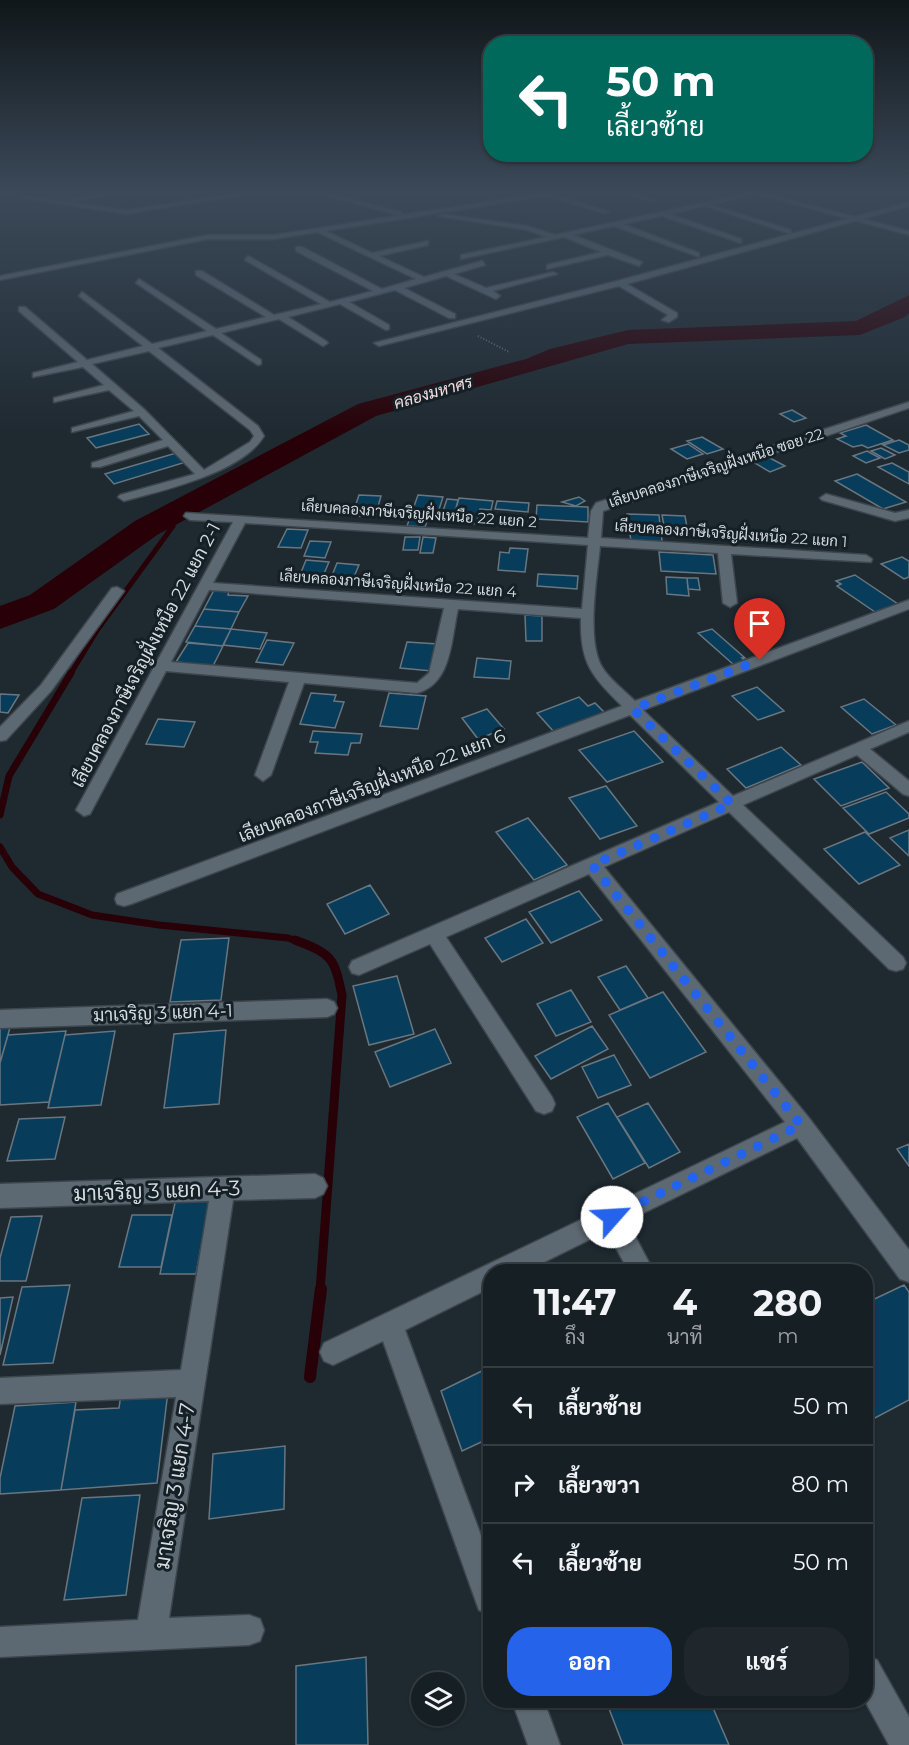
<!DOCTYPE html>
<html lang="th">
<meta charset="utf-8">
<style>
:root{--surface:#161f24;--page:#1f272c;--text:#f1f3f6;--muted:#9ea2a6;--line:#353d41;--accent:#2563eb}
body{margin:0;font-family:Montserrat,Sarabun,sans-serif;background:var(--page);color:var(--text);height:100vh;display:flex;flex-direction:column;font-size:22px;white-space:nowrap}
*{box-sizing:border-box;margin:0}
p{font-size:20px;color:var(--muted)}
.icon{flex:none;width:33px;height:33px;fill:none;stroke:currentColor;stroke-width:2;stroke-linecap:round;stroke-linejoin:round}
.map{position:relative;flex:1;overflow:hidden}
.panel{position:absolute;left:483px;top:1264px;width:390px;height:444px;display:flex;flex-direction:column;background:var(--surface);border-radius:24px;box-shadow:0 2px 4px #0004,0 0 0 2px var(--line)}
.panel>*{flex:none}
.hud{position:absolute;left:483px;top:36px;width:390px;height:126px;border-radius:24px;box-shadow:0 2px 4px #0004,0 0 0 2px var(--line);background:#00695c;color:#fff;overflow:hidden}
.controls{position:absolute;left:411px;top:1672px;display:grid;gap:12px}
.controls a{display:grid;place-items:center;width:54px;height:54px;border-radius:50%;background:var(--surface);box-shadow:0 2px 4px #0004,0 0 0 2px var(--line);font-size:30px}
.pin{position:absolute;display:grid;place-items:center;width:51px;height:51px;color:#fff;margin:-62px -26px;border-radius:50% 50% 50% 0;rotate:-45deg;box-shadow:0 0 6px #0007}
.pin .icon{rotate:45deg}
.me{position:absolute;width:66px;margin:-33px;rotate:64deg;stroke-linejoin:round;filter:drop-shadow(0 0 4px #0008)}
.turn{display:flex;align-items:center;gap:21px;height:126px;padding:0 24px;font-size:27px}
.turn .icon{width:78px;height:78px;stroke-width:2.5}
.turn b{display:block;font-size:42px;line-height:51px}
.eta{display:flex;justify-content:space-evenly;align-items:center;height:102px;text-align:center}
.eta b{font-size:36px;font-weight:700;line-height:42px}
.button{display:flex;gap:12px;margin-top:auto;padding:12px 24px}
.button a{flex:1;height:69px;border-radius:24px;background:var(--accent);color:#fff;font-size:24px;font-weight:700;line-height:69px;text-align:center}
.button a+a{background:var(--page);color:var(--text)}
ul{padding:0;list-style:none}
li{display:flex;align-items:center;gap:18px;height:78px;padding:0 24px;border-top:2px solid var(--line)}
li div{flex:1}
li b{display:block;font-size:22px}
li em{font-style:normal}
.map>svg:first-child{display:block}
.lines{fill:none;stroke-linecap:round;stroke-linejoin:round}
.stream-far3{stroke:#280007;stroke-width:5}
.stream-far2{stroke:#280007;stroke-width:7}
.stream-far1{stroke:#280007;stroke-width:9}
.stream{stroke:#280007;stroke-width:12}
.river{fill:#280007;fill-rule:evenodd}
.building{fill:#073c5b;stroke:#6a767f;stroke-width:1.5}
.service-casing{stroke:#3e464d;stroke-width:4}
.minor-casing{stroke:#3e464d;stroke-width:3}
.secondary-casing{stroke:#3e464d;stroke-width:3}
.path{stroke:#697278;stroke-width:2;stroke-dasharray:1 2;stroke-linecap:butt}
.service{fill:#5d6972;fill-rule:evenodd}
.minor{fill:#5d6972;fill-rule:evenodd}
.secondary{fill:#5d6972;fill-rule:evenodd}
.route{stroke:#2563eb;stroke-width:10;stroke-dasharray:0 18}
.labels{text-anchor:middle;stroke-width:6;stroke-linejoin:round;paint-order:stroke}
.far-street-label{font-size:15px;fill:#d6dde2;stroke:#151f26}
.far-water-label{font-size:16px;font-style:italic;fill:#f4dedf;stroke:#151f26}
.street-label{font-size:18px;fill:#d6dde2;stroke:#151f26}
.near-street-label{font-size:21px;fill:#d6dde2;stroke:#151f26}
</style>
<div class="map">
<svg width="909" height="1745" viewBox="0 0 909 1745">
<rect width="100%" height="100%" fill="#1e2930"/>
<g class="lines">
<path class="stream-far3" d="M 70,675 L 98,629 L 173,526 L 174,513"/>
<path class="stream-far2" d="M 0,815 L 9,776 L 71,673
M 0,847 L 12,867 L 38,894 L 92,915 L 159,925 L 288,938 L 299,942"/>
<path class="stream-far1" d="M 295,940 C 332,954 334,957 342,995 L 320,1291"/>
<path class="stream" d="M 310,1377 L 321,1289"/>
<path class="river" d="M 909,295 L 909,313 L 905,317 L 860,335 L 628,344 L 376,416 L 157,535 L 54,609 L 0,629 L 0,606 L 30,595 L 135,521 L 358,404 L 526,359 L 550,349 L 628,330 L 856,321 Z"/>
</g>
<path class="building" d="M 792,410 L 806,418 L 794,422 L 780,414 Z
M 139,424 L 149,434 L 96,448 L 87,438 Z
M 866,425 L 893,440 L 868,448 L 862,445 L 853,447 L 837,439 L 846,436 L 840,433 Z
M 702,437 L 723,449 L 707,454 L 687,441 Z
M 899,440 L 909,445 L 909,450 L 899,453 L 883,445 Z
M 688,444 L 703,454 L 687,459 L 671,449 Z
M 881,448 L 895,455 L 885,459 L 871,451 Z
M 867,451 L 880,458 L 866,463 L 853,456 Z
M 176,453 L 186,462 L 114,484 L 105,474 Z
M 768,457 L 785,466 L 770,472 L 753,462 Z
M 892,463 L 909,472 L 909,484 L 878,467 Z
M 857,474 L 906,502 L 883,509 L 835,481 Z
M 359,495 L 381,496 L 375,517 L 352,516 Z
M 418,495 L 443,497 L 436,519 L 428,519 L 425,527 L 407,526 Z
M 579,497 L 585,501 L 576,506 L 562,502 Z
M 459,498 L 493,501 L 491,510 L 480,509 L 477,524 L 452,522 Z
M 447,499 L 458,500 L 455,512 L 443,511 Z
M 497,501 L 529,503 L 528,512 L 495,509 Z
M 537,505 L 588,507 L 588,522 L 536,519 Z
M 627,514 L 659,515 L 660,525 L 628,524 Z
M 662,515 L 685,516 L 688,533 L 665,532 Z
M 629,527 L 661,529 L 662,542 L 631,541 Z
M 287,529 L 308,530 L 301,548 L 278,547 Z
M 405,537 L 420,537 L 418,550 L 403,550 Z
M 423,537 L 436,538 L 433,553 L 420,553 Z
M 310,541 L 331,542 L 325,558 L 304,556 Z
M 510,548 L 528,549 L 525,572 L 498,570 L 500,552 L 509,553 Z
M 659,552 L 713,555 L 716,574 L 661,571 Z
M 902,557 L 909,561 L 909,577 L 904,579 L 881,564 Z
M 306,560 L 329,562 L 323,576 L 300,575 Z
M 337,563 L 359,565 L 353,579 L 331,578 Z
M 538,574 L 578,576 L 577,589 L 537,586 Z
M 855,575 L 898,604 L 875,612 L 837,586 L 841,584 L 836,581 Z
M 666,577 L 687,578 L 689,596 L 667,594 Z
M 687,578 L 698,578 L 700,590 L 688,589 Z
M 214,590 L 229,591 L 228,595 L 248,596 L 239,612 L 204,609 Z
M 204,609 L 239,612 L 231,629 L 195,626 Z
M 525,615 L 542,616 L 542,641 L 526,641 Z
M 195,626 L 231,629 L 223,646 L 186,642 Z
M 231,629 L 267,633 L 260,649 L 223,645 Z
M 712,629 L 745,658 L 742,658 L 745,661 L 734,665 L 698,633 Z
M 267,640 L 294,643 L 283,665 L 256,662 Z
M 407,642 L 438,644 L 432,671 L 400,668 Z
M 188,643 L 223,646 L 213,666 L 176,662 Z
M 477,658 L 511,661 L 509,679 L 474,677 Z
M 757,687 L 784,711 L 758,720 L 732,696 Z
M 311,693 L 336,695 L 334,701 L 344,702 L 335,728 L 300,724 Z
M 389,693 L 426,696 L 418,729 L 380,726 Z
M 0,694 L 19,695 L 8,713 L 0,712 Z
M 579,697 L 588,706 L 595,703 L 605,713 L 555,733 L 537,713 Z
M 864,699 L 896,725 L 872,734 L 841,707 Z
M 487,709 L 504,729 L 478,739 L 462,718 Z
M 158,719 L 195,722 L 184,747 L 146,744 Z
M 313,731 L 362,734 L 360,743 L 351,743 L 348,755 L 315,753 L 318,742 L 310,742 Z
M 634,731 L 663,762 L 607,782 L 579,750 Z
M 781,747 L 801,765 L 746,788 L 727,769 Z
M 862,762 L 889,788 L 841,806 L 814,779 Z
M 606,786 L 637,826 L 600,839 L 569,798 Z
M 886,792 L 909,814 L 909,818 L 869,834 L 843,808 Z
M 528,818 L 567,865 L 534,880 L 496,832 Z
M 909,830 L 909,856 L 890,838 Z
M 865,832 L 900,865 L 859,884 L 824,849 Z
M 370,885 L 389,914 L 345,934 L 327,904 Z
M 579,891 L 602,920 L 551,943 L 529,912 Z
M 526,919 L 543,943 L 502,962 L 485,938 Z
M 229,938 L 221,1000 L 170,1002 L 181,940 Z
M 626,966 L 648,998 L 620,1010 L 598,977 Z
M 397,976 L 414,1034 L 369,1045 L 353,986 Z
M 571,990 L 591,1022 L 556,1036 L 537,1004 Z
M 663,992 L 706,1052 L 650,1078 L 609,1015 Z
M 11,1024 L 0,1063 L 0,1025 Z
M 592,1026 L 608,1049 L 551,1079 L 535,1056 Z
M 435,1029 L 451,1063 L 390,1087 L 375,1052 Z
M 226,1030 L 219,1104 L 164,1108 L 174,1034 Z
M 66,1031 L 49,1102 L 0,1105 L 0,1063 L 8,1035 Z
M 115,1031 L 101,1105 L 48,1108 L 65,1035 Z
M 614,1055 L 631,1085 L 598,1098 L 582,1067 Z
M 608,1103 L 645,1163 L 613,1179 L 577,1117 Z
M 648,1103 L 680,1152 L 649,1168 L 617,1117 Z
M 65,1117 L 55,1159 L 7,1161 L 19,1119 Z
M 909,1144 L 909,1166 L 897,1149 Z
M 176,1198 L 210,1199 L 196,1274 L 160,1274 Z
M 132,1215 L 172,1215 L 161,1267 L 119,1267 Z
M 42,1216 L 26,1281 L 0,1281 L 0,1258 L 11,1217 Z
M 70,1285 L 53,1363 L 3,1365 L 22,1287 Z
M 904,1285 L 909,1292 L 909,1400 L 873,1419 L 866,1406 L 866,1303 Z
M 13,1297 L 0,1355 L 0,1298 Z
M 490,1367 L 490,1438 L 462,1451 L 441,1391 Z
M 168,1391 L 157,1483 L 61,1490 L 75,1410 L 119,1408 L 121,1394 Z
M 76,1402 L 61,1490 L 0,1494 L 0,1478 L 15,1406 Z
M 285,1446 L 284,1509 L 209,1519 L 213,1454 Z
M 140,1495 L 126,1595 L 64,1600 L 82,1498 Z
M 366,1657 L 368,1745 L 296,1745 L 296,1666 Z
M 606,1701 L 710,1701 L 729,1745 L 623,1745 Z"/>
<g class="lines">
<defs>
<path id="service" d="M 229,192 L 234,192 L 239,195 L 236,196 Z
M 506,192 L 512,192 L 530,197 L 528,198 Z"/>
<path id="minor" d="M 0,192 L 6,192 L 0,194 Z
M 113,192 L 131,192 L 73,201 L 70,199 Z
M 246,192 L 262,192 L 126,214 L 21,198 L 24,196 L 126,210 Z
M 321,192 L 401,212 L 402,213 L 399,215 L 314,193 Z
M 548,192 L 563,192 L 557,195 L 609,212 L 604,213 L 547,196 L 326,231 L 372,253 L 428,241 L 428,245 L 379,256 L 424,277 L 482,261 L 485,265 L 454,274 L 486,288 L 553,272 L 557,274 L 493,291 L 500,296 L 496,299 L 446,276 L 404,288 L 455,314 L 455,318 L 449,318 L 395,290 L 349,302 L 389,325 L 389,329 L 386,330 L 340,304 L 288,317 L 326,341 L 328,343 L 323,346 L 279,319 L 221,333 L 261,360 L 261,364 L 258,365 L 213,335 L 158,348 L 258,426 L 264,436 C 242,473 164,490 124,501 L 118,497 L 120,495 L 195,474 L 168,446 L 100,467 L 92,467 L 92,463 L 163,440 L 139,416 L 72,432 L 72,428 L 134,411 L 109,390 L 54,402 L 54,398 L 104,385 L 83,367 L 33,377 L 33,373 L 78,362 L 19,311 L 19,307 L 25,307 L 87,360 L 143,346 L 79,296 L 82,292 L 152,344 L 207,331 L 136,283 L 139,279 L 216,329 L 266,317 L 196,275 L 196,271 L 202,271 L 274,315 L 321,304 L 245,260 L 248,256 L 330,302 L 373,291 L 296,251 L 296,247 L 302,247 L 382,289 L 416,279 L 317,232 L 274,239 L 208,239 L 0,280 L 0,276 L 208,235 L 274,235 ZM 149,351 L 250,430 L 254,436 L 250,442 L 204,470 L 145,410 L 92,364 Z
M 624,192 L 633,192 L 656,201 L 651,202 Z
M 752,192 L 759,193 L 712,205 L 791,230 L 791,234 L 705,206 L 670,214 L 741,239 L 741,243 L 662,216 L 623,224 L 699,253 L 699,257 L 614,226 L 573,235 L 642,262 L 639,266 L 608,255 L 547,269 L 547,265 L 601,252 L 564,237 L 461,259 L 461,255 L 547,237 L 527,230 L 438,216 L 442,214 L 528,226 L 555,235 Z
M 909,202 L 909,206 L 627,284 L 677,313 L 677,317 L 669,322 L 662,320 L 668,315 L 619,286 L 379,346 L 374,343 L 617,281 Z
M 909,402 L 909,408 L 603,511 L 601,538 L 866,555 L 872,559 L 871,562 L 731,554 L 737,603 L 730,607 L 723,603 L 718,553 L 600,546 C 597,577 586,640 602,667 C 610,680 624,690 635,701 L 909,600 L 909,609 L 643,710 L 733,796 L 909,721 L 909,732 L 870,749 L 909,781 L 909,796 L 903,794 L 857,755 L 743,805 L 903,957 L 906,963 L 903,969 L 896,971 L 889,969 L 729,812 L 604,867 L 809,1118 L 909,1250 L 909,1282 L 900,1279 L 797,1138 L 627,1221 L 654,1272 L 629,1272 L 607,1231 L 524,1272 L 490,1272 L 490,1288 L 405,1330 L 490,1560 L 490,1614 L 479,1610 L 475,1599 L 383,1341 L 333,1365 L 324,1361 L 320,1352 L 324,1343 L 785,1122 L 589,874 L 446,937 L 552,1097 L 555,1104 L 552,1111 L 544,1114 L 536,1111 L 430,944 L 359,975 L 352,973 L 349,967 L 352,961 L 719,802 L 630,715 L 131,904 L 124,906 L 117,904 L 115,899 L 117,894 L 622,706 C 591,675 580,663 581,618 L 458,609 C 451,639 452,684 417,693 L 304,683 L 271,775 L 263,781 L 255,775 L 289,682 L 166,671 L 90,814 L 84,816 L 76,810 L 233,522 L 190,520 L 184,516 L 186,513 L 588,538 L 591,511 L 596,503 ZM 245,523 L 588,545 L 582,609 L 213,583 ZM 209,590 L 444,608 L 429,673 L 417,683 L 171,662 Z
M 826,494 L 895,513 L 909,510 L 909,518 L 895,521 L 822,500 L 820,498 Z
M 117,587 L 124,591 L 51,691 L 6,740 L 0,741 L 0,727 L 41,685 L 112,588 Z
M 327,999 L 334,1002 L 337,1008 L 334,1014 L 327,1017 L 0,1028 L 0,1010 Z
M 315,1174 L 323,1178 L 327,1186 L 323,1194 L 315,1198 L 233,1200 L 169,1618 L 249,1615 L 260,1619 L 264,1630 L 260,1641 L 249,1645 L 0,1657 L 0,1627 L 138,1620 L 176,1397 L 0,1404 L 0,1378 L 181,1370 L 209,1201 L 0,1208 L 0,1184 Z
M 866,1655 L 877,1660 L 909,1717 L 909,1745 L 889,1745 L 865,1701 Z
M 512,1701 L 544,1701 L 560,1745 L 528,1745 Z"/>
<path id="secondary" d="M 749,192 L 760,192 L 909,231 L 909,235 Z"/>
</defs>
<use href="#service" class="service-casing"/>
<use href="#minor" class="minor-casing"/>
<use href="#secondary" class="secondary-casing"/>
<path class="path" d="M 478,336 L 509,352"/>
<use href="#service" class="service"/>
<use href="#minor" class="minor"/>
<use href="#secondary" class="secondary"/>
</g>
<linearGradient id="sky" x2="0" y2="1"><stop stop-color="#10171a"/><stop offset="0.44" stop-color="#3b4959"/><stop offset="1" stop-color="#3b4959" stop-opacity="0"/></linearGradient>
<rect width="909" height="436" fill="url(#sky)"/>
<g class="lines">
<path class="route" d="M 612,1217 L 801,1125 L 592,865 L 732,804 L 633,709 L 760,660"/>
</g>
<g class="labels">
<g class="far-street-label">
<text transform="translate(716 468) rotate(-18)" y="5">เลียบคลองภาษีเจริญฝั่งเหนือ ซอย 22</text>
<text transform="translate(419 514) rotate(4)" y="5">เลียบคลองภาษีเจริญฝั่งเหนือ 22 แยก 2</text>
<text transform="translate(731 534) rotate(4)" y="5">เลียบคลองภาษีเจริญฝั่งเหนือ 22 แยก 1</text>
<text transform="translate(398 584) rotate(4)" y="5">เลียบคลองภาษีเจริญฝั่งเหนือ 22 แยก 4</text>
</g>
<g class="far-water-label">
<text transform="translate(433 392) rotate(-16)" y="6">คลองมหาศร</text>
</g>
<g class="street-label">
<text transform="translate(146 655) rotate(-62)" y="6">เลียบคลองภาษีเจริญฝั่งเหนือ 22 แยก 2-1</text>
<text transform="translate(372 786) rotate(-21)" y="6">เลียบคลองภาษีเจริญฝั่งเหนือ 22 แยก 6</text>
<text transform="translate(163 1013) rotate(-2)" y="6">มาเจริญ 3 แยก 4-1</text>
</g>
<g class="near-street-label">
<text transform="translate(157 1191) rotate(-2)" y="7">มาเจริญ 3 แยก 4-3</text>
<text transform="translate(175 1486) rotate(-81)" y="7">มาเจริญ 3 แยก 4-7</text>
</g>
</g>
</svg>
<div class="controls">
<a><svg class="icon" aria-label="layers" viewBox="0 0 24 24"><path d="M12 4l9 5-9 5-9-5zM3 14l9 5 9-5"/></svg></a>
</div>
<div class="pin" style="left:760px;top:660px;background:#d93025"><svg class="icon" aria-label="arrive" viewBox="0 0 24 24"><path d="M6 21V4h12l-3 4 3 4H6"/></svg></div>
<svg class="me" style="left:612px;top:1217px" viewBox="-20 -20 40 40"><circle r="19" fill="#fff"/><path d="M0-13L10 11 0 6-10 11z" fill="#2563eb"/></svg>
<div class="hud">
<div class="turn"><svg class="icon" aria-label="left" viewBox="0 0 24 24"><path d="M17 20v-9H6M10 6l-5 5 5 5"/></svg><div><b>50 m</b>เลี้ยวซ้าย</div></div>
</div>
<section class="panel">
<div class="eta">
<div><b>11:47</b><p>ถึง</p></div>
<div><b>4</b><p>นาที</p></div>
<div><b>280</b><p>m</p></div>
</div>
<ul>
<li><svg class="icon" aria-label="left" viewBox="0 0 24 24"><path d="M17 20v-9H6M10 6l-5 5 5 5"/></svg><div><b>เลี้ยวซ้าย</b></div><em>50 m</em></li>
<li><svg class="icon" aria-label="right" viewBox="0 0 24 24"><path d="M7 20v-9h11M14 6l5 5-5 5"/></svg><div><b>เลี้ยวขวา</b></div><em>80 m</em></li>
<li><svg class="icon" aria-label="left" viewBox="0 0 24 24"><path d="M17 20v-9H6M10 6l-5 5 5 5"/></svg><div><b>เลี้ยวซ้าย</b></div><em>50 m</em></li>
</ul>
<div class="button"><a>ออก</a><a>แชร์</a></div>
</section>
</div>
